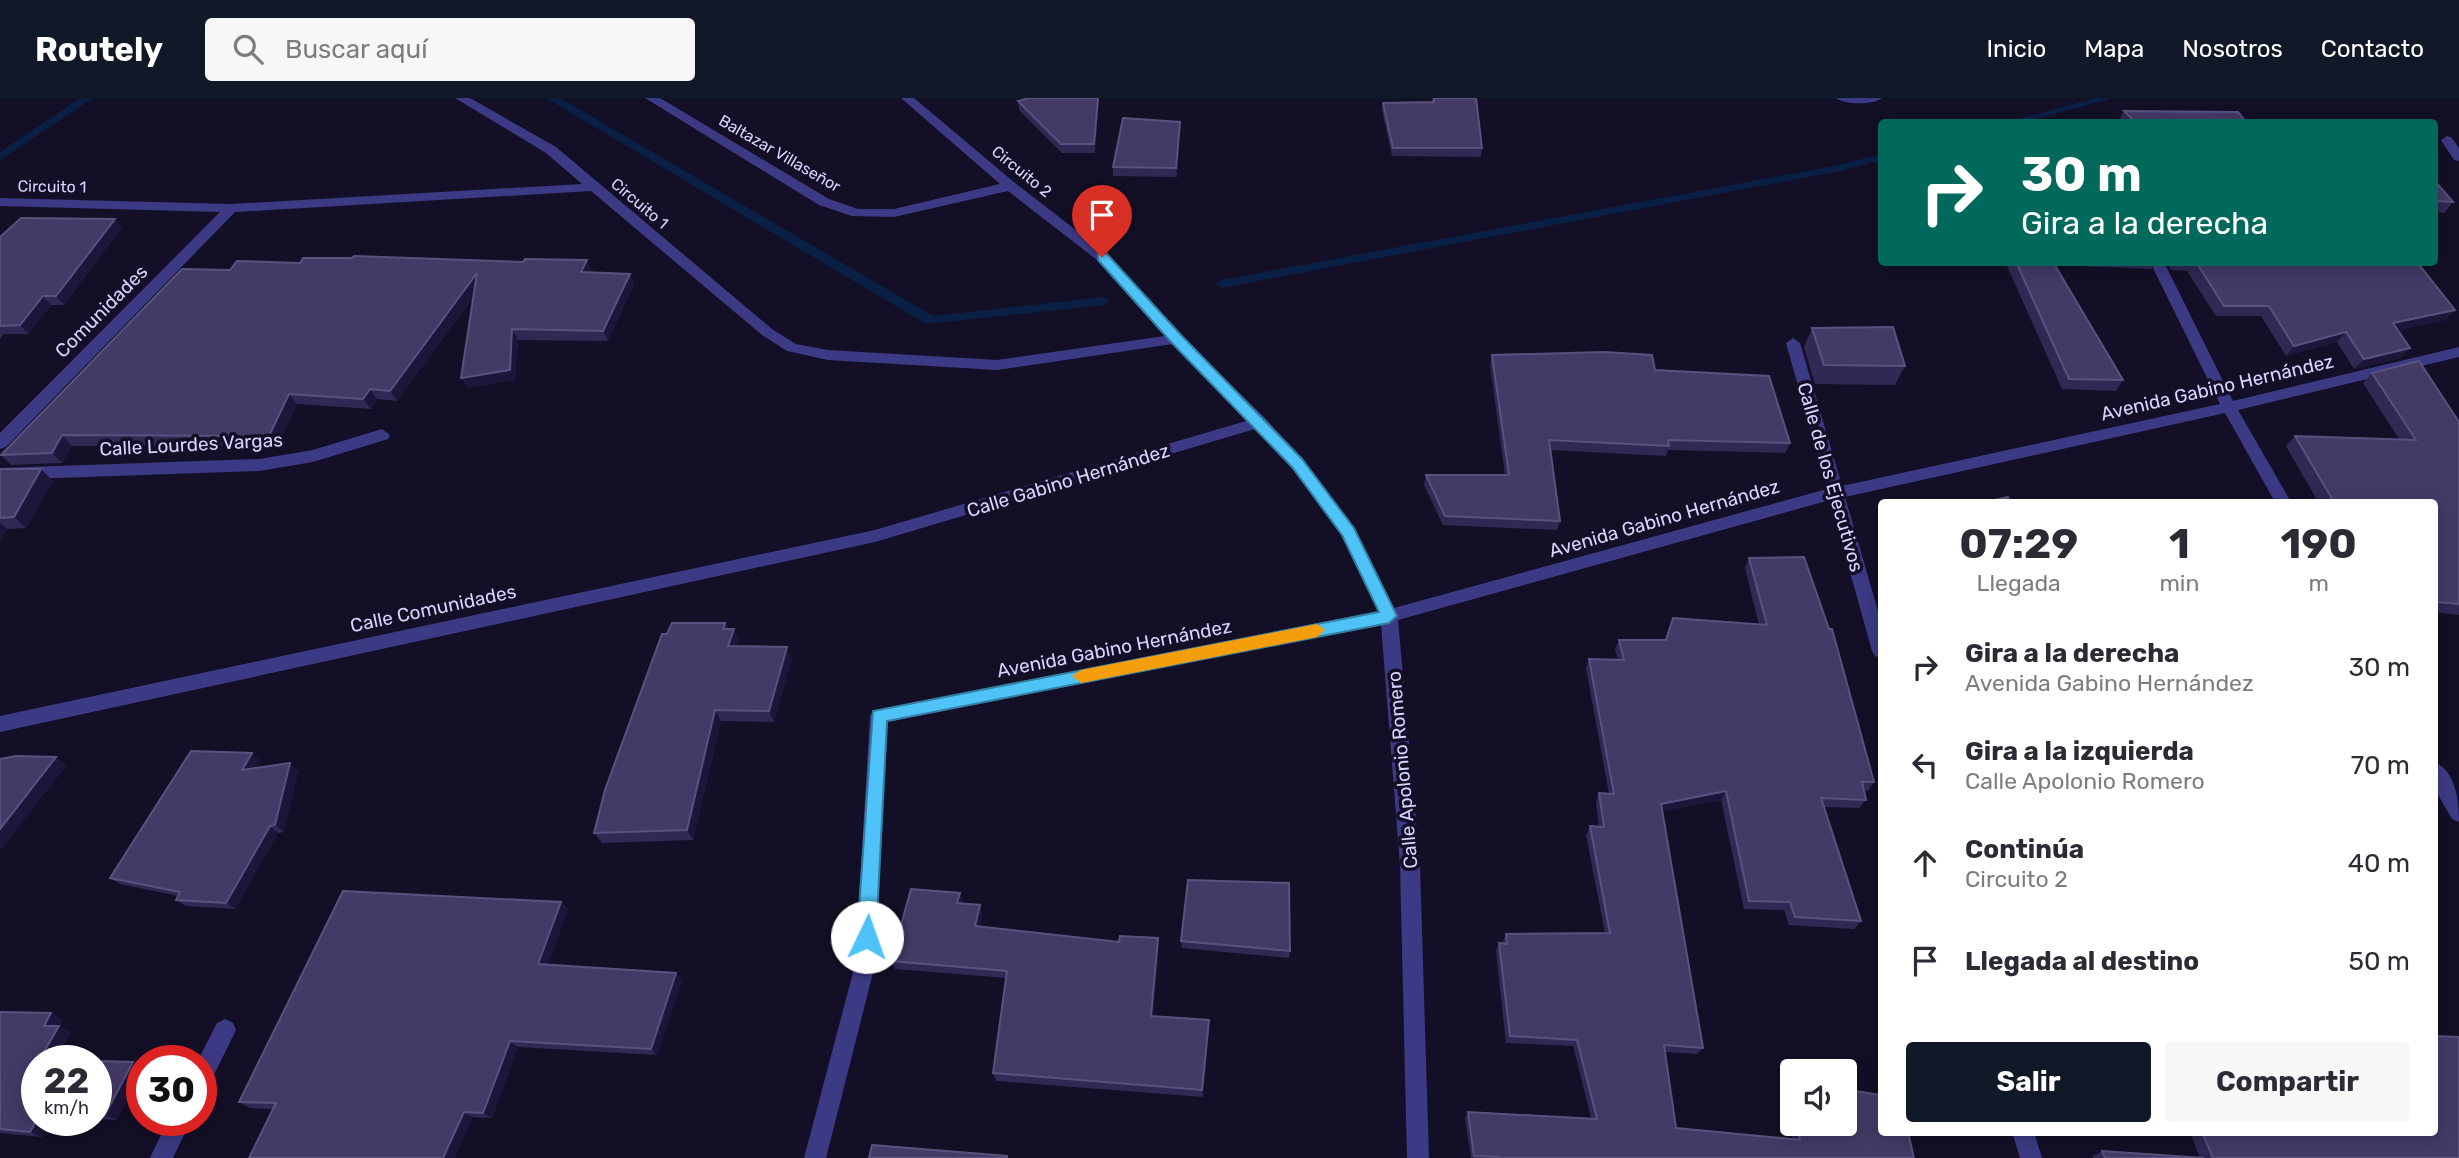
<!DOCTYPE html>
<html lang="es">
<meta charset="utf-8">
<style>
:root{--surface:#fff;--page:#f7f7f7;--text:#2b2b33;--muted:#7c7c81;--accent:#111827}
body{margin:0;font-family:Rubik,sans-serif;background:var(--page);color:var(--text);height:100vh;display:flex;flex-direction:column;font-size:26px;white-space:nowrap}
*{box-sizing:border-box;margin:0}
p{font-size:23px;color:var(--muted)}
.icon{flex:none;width:38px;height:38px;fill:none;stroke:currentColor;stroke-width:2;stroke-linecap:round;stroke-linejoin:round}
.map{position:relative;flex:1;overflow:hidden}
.side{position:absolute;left:1878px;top:401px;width:560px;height:637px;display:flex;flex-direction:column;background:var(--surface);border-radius:7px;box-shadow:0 4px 18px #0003}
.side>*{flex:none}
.guide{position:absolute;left:1878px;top:21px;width:560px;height:147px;border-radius:7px;box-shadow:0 4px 18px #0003;background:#00695c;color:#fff;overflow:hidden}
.controls{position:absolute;left:1780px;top:961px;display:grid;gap:14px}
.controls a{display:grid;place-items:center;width:77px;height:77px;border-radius:7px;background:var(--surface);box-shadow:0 4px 18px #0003;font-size:35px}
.speed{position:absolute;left:21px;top:947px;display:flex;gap:14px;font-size:35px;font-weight:700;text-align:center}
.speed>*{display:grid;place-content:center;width:91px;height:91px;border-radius:50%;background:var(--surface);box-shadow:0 4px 18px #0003;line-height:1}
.speed small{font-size:18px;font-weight:400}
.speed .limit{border:10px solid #d22;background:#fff;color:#111}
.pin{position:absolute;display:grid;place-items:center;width:60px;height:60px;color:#fff;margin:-72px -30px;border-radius:50% 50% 50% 0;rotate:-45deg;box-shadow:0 0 7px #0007}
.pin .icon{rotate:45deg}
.me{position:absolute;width:77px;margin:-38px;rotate:3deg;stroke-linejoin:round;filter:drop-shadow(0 0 5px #0008)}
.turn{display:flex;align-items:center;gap:24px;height:147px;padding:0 28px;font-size:32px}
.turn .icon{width:91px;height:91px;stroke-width:2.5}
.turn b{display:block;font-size:49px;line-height:60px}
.eta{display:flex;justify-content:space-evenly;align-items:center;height:119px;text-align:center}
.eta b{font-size:42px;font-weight:700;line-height:49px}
.button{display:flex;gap:14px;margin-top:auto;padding:14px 28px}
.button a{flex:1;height:80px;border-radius:7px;background:var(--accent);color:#fff;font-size:28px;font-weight:700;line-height:80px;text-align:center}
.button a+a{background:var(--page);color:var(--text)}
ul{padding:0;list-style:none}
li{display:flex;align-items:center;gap:21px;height:98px;padding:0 28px}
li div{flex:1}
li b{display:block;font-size:26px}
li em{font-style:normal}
header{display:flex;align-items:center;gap:42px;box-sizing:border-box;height:98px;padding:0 35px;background:var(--accent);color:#fff}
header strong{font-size:33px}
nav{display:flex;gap:38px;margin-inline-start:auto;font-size:24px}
.search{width:490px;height:63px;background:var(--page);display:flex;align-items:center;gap:18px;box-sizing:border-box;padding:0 24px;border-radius:7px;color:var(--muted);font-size:26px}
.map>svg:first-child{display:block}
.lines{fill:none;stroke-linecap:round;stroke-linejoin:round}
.stream{fill:#0a1f44;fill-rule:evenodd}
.minor{fill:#3d3a85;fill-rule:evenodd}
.wall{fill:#312854}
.shaded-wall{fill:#1d163a}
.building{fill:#433a66;stroke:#5a527e;stroke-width:2}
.route{fill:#4fc3f7;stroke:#337fa1;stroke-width:2}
.slow{fill:#f59e0b}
.labels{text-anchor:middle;stroke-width:7;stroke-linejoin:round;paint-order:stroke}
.far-street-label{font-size:16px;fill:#d9d4ff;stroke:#130f26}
.street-label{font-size:19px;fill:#d9d4ff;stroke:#130f26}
</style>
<header>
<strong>Routely</strong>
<div class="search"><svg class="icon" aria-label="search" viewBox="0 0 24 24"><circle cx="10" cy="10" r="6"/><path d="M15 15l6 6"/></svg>Buscar aquí</div>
<nav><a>Inicio</a><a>Mapa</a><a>Nosotros</a><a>Contacto</a></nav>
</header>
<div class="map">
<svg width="2459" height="1060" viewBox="0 0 2459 1060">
<rect width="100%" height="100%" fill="#130f26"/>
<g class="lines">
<path class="stream" d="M 80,0 L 93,0 L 0,62 L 0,54 Z
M 546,0 L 560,0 L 933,218 L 1104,199 L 1110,203 L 1104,207 L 926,226 Z
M 2095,0 L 2114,0 L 2024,24 L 2007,24 Z
M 1881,56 L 1881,62 L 1840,73 L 1221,190 L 1215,186 L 1221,182 L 1839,67 Z"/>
<path class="minor" d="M 455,0 L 470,0 L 556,49 L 772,231 L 796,246 L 828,252 L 997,262 L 1165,238 L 1097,162 L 1008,93 L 894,119 L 852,118 L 819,107 L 645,0 L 660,0 L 829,101 L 858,111 L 894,111 L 1000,86 L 901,0 L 914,0 L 1015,85 L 1107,156 L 1181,238 L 1265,320 L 1303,361 L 1354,430 L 1394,510 L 1827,391 L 1786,245 L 1793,240 L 1800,245 L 1842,388 L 2220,306 L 2150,164 L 2164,164 L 2233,303 L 2459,249 L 2459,259 L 2238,312 L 2291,404 L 2275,404 L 2225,315 L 1845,399 L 1881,523 L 1881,560 L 1875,558 L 1872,553 L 1830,402 L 1398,522 L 1420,767 L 1429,1060 L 1407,1060 L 1400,767 L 1381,526 L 888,624 L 875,867 L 826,1060 L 804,1060 L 855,867 L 870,618 L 873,613 L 1378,513 L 1342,438 L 1291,369 L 1255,331 L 875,444 L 0,634 L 0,618 L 875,432 L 1246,323 L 1173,246 L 997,272 L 828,262 L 787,253 L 762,237 L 591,93 L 235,114 L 6,349 L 0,351 L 0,335 L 220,114 L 0,108 L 0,100 L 231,106 L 582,86 L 546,55 Z
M 1836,0 L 1882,0 C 1873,7 1845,7 1836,0 Z
M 2447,38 L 2451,39 L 2459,50 L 2459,63 L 2454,62 L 2441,42 Z
M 382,331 L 390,337 L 388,341 L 313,364 L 259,373 L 0,382 L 0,370 L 259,361 L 313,352 Z
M 2434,664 C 2456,672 2459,704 2459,724 L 2452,721 L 2434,690 Z
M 225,921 L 233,925 L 236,932 L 209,987 L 201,990 L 201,962 L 198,962 L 217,925 Z
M 168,1022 L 191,1022 L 173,1060 L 150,1060 Z
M 2012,1034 L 2034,1034 L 2042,1060 L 2020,1060 Z"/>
</g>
<path class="wall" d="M 1099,0 L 1095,55 L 1062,55 L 1019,12 L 1018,3 Z
M 1432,0 L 1476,0 L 1482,50 L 1481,59 L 1392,58 L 1382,13 L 1383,5 L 1432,4 Z
M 2124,13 L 2246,24 L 2118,24 Z
M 1180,32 L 1177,79 L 1113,78 L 1113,69 Z
M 2434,82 L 2453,104 L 2444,115 L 2434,114 Z
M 122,129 L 64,207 L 51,207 L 28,236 L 4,236 L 0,241 L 0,139 Z
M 2005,164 L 2155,164 L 2151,171 L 2054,167 L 2123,282 L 2116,293 L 2062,291 Z
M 2166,164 L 2417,164 L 2455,212 L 2445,222 L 2398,232 L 2410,250 L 2400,260 L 2354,271 L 2337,244 L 2286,258 L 2261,218 L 2216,218 L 2187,173 L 2171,172 Z
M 230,172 L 592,172 L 590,174 L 630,176 L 634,186 L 608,243 L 518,242 L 515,282 L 467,290 L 474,198 L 397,303 L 377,301 L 371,311 L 297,306 L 277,348 L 72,348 L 62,365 L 11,367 L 1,357 Z
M 1812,230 L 1905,268 L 1895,287 L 1815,286 L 1804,249 Z
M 1492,257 L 1655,272 L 1790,345 L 1785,355 L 1668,352 L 1666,358 L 1550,352 L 1560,423 L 1557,432 L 1443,427 L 1424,387 L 1426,377 L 1505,377 L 1490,266 Z
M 2372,275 L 2459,324 L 2459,517 L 2434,514 L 2434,404 L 2318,404 L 2286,348 L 2295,338 L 2399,341 L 2363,285 Z
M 0,371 L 53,383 L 26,430 L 7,431 L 0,443 Z
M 1749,460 L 1874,684 L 1868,693 L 1864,693 L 1866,702 L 1859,710 L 1824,709 L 1861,823 L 1854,831 L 1789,827 L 1784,812 L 1744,811 L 1721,702 L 1662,713 L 1703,950 L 1697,956 L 1665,954 L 1676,1030 L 1792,1041 L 1779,981 L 1786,975 L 1792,975 L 1792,1026 L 1844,1026 L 1855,993 L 1914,1060 L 1471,1060 L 1465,1020 L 1468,1014 L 1591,1020 L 1573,948 L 1506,945 L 1496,853 L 1499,845 L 1503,846 L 1503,843 L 1506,836 L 1605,835 L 1586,737 L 1590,728 L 1599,729 L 1596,704 L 1599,695 L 1609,696 L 1586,570 L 1589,561 L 1618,561 L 1615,551 L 1619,542 L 1665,542 L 1673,520 L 1759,527 L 1745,470 Z
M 725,525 L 728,531 L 739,542 L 737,548 L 792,560 L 774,624 L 721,623 L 693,742 L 602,745 L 594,735 Z
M 261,663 L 257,670 L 298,673 L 284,734 L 278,735 L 235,811 L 186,808 L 176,802 L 178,798 L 120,786 L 110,780 Z
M 960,795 L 964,803 L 963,805 L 983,815 L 980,828 L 1159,849 L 1153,918 L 1209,930 L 1203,999 L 996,983 L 993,975 L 1006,880 L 895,871 L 891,863 Z
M 561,804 L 568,811 L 548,867 L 682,882 L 657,957 L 518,949 L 492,1020 L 250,1010 L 239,1004 Z
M 1181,843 L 1290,853 L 1289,860 L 1182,850 Z
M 0,914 L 63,921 L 59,928 L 71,934 L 54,962 L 37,1022 L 52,1022 L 42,1039 L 0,1035 Z
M 96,963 L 117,1022 L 96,1021 Z
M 2190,1034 L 2434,1034 L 2459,1060 L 2093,1060 L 2093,1058 L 2102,1053 L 2200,1060 Z"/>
<path class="shaded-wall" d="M 1098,0 L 1099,0 L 1095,55 L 1094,46 Z
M 1180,24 L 1180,32 L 1177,79 L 1176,70 Z
M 115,121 L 122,129 L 64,207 L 56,198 Z
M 587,162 L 592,172 L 586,184 L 581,174 Z
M 477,175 L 483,185 L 397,303 L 390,293 Z
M 630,176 L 634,186 L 608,243 L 603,233 Z
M 43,198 L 51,207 L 28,236 L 20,227 Z
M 2455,212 L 2445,222 L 2384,235 L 2393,225 Z
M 512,231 L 518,242 L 515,282 L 467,290 L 461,280 Z
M 2346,234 L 2337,244 L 2286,258 L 2294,248 Z
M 2410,250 L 2400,260 L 2354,271 L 2364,261 Z
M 370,291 L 377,301 L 371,311 L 363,301 Z
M 289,296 L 297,306 L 277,348 L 269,338 Z
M 62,337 L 72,348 L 62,365 L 52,355 Z
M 41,371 L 53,383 L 26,430 L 14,419 Z
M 0,425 L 7,431 L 0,443 Z
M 734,531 L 739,542 L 733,559 L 728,548 Z
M 787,549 L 792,560 L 774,624 L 769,613 Z
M 715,612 L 721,623 L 693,742 L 687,732 Z
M 252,655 L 261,663 L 251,680 L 242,672 Z
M 56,659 L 67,667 L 0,753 L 0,731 Z
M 290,665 L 298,673 L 284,734 L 275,727 Z
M 1726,693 L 1721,702 L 1656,714 L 1661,706 Z
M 270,728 L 278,735 L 235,811 L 226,805 Z
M 960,795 L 964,803 L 961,813 L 957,805 Z
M 561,804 L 568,811 L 546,873 L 538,866 Z
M 980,807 L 983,815 L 979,836 L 975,828 Z
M 1158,840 L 1159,849 L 1152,926 L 1151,918 Z
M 676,875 L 682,882 L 657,957 L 651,951 Z
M 51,915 L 63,921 L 59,928 L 71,934 L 54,962 L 39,962 L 44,928 Z
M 1209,922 L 1209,930 L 1203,999 L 1202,992 Z
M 510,943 L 518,949 L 492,1020 L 483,1015 Z
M 133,964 L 142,969 L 142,974 L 117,1022 L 105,1017 Z
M 464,1014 L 473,1019 L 455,1060 L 443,1060 Z
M 37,1022 L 52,1022 L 42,1039 L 30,1034 Z"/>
<path class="building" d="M 1029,0 L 1098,0 L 1094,46 L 1061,46 L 1018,3 Z
M 1434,0 L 1476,0 L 1482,50 L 1393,50 L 1383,5 L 1434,4 Z
M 2124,13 L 2238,14 L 2246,24 L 2135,24 Z
M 1123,20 L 1180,24 L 1176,70 L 1113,69 Z
M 2434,82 L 2453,104 L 2434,103 Z
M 21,120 L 115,121 L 56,198 L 43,198 L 20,227 L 0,228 L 0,139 Z
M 354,158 L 523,164 L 525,161 L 587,162 L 581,174 L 630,176 L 603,233 L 512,231 L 510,272 L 461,280 L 477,175 L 390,293 L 370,291 L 363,301 L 289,296 L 269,338 L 62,337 L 52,355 L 1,357 L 182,171 L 230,172 L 237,163 L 300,165 L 303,160 L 352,160 Z
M 2016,164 L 2053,164 L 2123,282 L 2069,281 Z
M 2196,164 L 2417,164 L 2455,212 L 2393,225 L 2410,250 L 2364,261 L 2346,234 L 2294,248 L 2269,208 L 2224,208 Z
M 1893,229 L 1905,268 L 1824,267 L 1812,230 Z
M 1604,254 L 1652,257 L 1655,272 L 1769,278 L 1790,345 L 1668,342 L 1669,348 L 1549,342 L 1560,423 L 1445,418 L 1426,377 L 1509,377 L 1492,257 Z
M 2419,263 L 2459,324 L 2459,506 L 2438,504 L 2434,498 L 2434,404 L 2334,404 L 2295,338 L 2416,342 L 2372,275 Z
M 0,371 L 41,371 L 14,419 L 0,420 Z
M 2008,399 L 2010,404 L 1986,404 Z
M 1804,459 L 1829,531 L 1832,531 L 1874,684 L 1862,684 L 1866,702 L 1821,700 L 1861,823 L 1795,819 L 1790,804 L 1749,803 L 1726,693 L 1661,706 L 1703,950 L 1664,947 L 1676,1030 L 1800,1042 L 1797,1026 L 1844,1026 L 1844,977 L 1851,977 L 1855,993 L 1881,997 L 1881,1034 L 1908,1034 L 1914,1060 L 1498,1060 L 1498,1059 L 1474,1058 L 1468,1014 L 1597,1021 L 1577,942 L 1510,938 L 1499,845 L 1507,846 L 1506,836 L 1610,835 L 1590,728 L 1604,729 L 1599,695 L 1614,696 L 1589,561 L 1624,562 L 1619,542 L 1666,542 L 1673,520 L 1767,527 L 1749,460 Z
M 672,525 L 725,525 L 723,531 L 734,531 L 728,548 L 787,549 L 769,613 L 715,612 L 687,732 L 594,735 L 605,692 L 662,536 L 667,536 Z
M 191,653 L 252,655 L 242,672 L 290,665 L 275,727 L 270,728 L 226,805 L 176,802 L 180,794 L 110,780 Z
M 16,658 L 56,659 L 0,731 L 0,661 Z
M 1188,782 L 1289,785 L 1290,853 L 1181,843 Z
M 911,791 L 960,795 L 957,805 L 980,807 L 975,828 L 1119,844 L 1120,838 L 1158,840 L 1151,918 L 1209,922 L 1202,992 L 993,975 L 1007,873 L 891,863 Z
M 343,793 L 561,804 L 538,866 L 676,875 L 651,951 L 510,943 L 483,1015 L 464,1014 L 443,1060 L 249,1060 L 276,1005 L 239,1004 Z
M 0,914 L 51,915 L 44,928 L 59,928 L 39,962 L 75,962 L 37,962 L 37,1022 L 30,1034 L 0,1031 Z
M 2434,938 L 2459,939 L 2459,1060 L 2213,1060 L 2202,1034 L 2434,1034 Z
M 96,963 L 133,964 L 105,1017 L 96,1017 Z
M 1786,975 L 1792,975 L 1792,1004 Z
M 872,1047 L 1007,1058 L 1007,1060 L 869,1060 Z
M 2102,1053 L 2204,1060 L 2105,1060 Z"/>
<path class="route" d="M 1098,156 L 1107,156 L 1181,237 L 1302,361 L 1354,430 L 1397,518 L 1389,525 L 887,623 L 876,839 L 873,846 L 867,848 L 860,846 L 857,839 L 873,613 L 1379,514 L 1342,437 L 1292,369 L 1171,244 L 1098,162 Z"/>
<path class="slow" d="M 1317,526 L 1325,532 L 1317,539 L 1081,585 L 1072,578 L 1081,572 Z"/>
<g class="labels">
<g class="far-street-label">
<text transform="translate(780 55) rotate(30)" y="6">Baltazar Villaseñor</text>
<text transform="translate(1022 73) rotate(39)" y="6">Circuito 2</text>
<text transform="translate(52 88) rotate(1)" y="6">Circuito 1</text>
<text transform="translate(640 105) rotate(40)" y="6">Circuito 1</text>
</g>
<g class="street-label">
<text transform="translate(101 213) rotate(-45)" y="7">Comunidades</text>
<text transform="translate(2217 289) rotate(-13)" y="7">Avenida Gabino Hernández</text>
<text transform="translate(191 346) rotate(-3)" y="7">Calle Lourdes Vargas</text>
<text transform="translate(1831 379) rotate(74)" y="7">Calle de los Ejecutivos</text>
<text transform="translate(1068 382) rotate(-17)" y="7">Calle Gabino Hernández</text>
<text transform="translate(1664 420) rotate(-16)" y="7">Avenida Gabino Hernández</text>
<text transform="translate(433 510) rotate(-12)" y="7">Calle Comunidades</text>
<text transform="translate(1114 550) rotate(-11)" y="7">Avenida Gabino Hernández</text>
<text transform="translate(1402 672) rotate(-95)" y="7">Calle Apolonio Romero</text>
</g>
</g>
</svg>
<div class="controls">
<a><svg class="icon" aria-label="sound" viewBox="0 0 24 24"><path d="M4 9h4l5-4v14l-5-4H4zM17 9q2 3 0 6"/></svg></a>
</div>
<div class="speed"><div>22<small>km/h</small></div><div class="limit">30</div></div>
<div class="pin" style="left:1102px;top:159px;background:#d93025"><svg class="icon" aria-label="arrive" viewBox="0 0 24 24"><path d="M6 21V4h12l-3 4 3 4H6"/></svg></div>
<svg class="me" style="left:867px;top:839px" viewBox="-20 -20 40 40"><circle r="19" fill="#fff"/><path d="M0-13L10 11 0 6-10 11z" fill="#4fc3f7"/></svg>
<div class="guide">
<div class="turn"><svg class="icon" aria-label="right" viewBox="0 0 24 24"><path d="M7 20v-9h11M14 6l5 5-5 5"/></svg><div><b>30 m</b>Gira a la derecha</div></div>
</div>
<section class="side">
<div class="eta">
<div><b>07:29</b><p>Llegada</p></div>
<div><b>1</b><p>min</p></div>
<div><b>190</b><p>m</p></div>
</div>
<ul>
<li><svg class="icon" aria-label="right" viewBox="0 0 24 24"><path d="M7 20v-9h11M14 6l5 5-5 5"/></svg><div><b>Gira a la derecha</b><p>Avenida Gabino Hernández</p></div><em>30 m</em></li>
<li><svg class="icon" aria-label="left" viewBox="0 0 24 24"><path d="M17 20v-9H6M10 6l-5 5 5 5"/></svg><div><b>Gira a la izquierda</b><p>Calle Apolonio Romero</p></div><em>70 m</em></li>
<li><svg class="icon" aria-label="ahead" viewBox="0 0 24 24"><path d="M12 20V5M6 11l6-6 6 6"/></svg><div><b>Continúa</b><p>Circuito 2</p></div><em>40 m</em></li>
<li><svg class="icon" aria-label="arrive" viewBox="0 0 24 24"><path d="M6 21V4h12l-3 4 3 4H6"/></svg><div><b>Llegada al destino</b></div><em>50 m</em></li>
</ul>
<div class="button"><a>Salir</a><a>Compartir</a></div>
</section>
</div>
